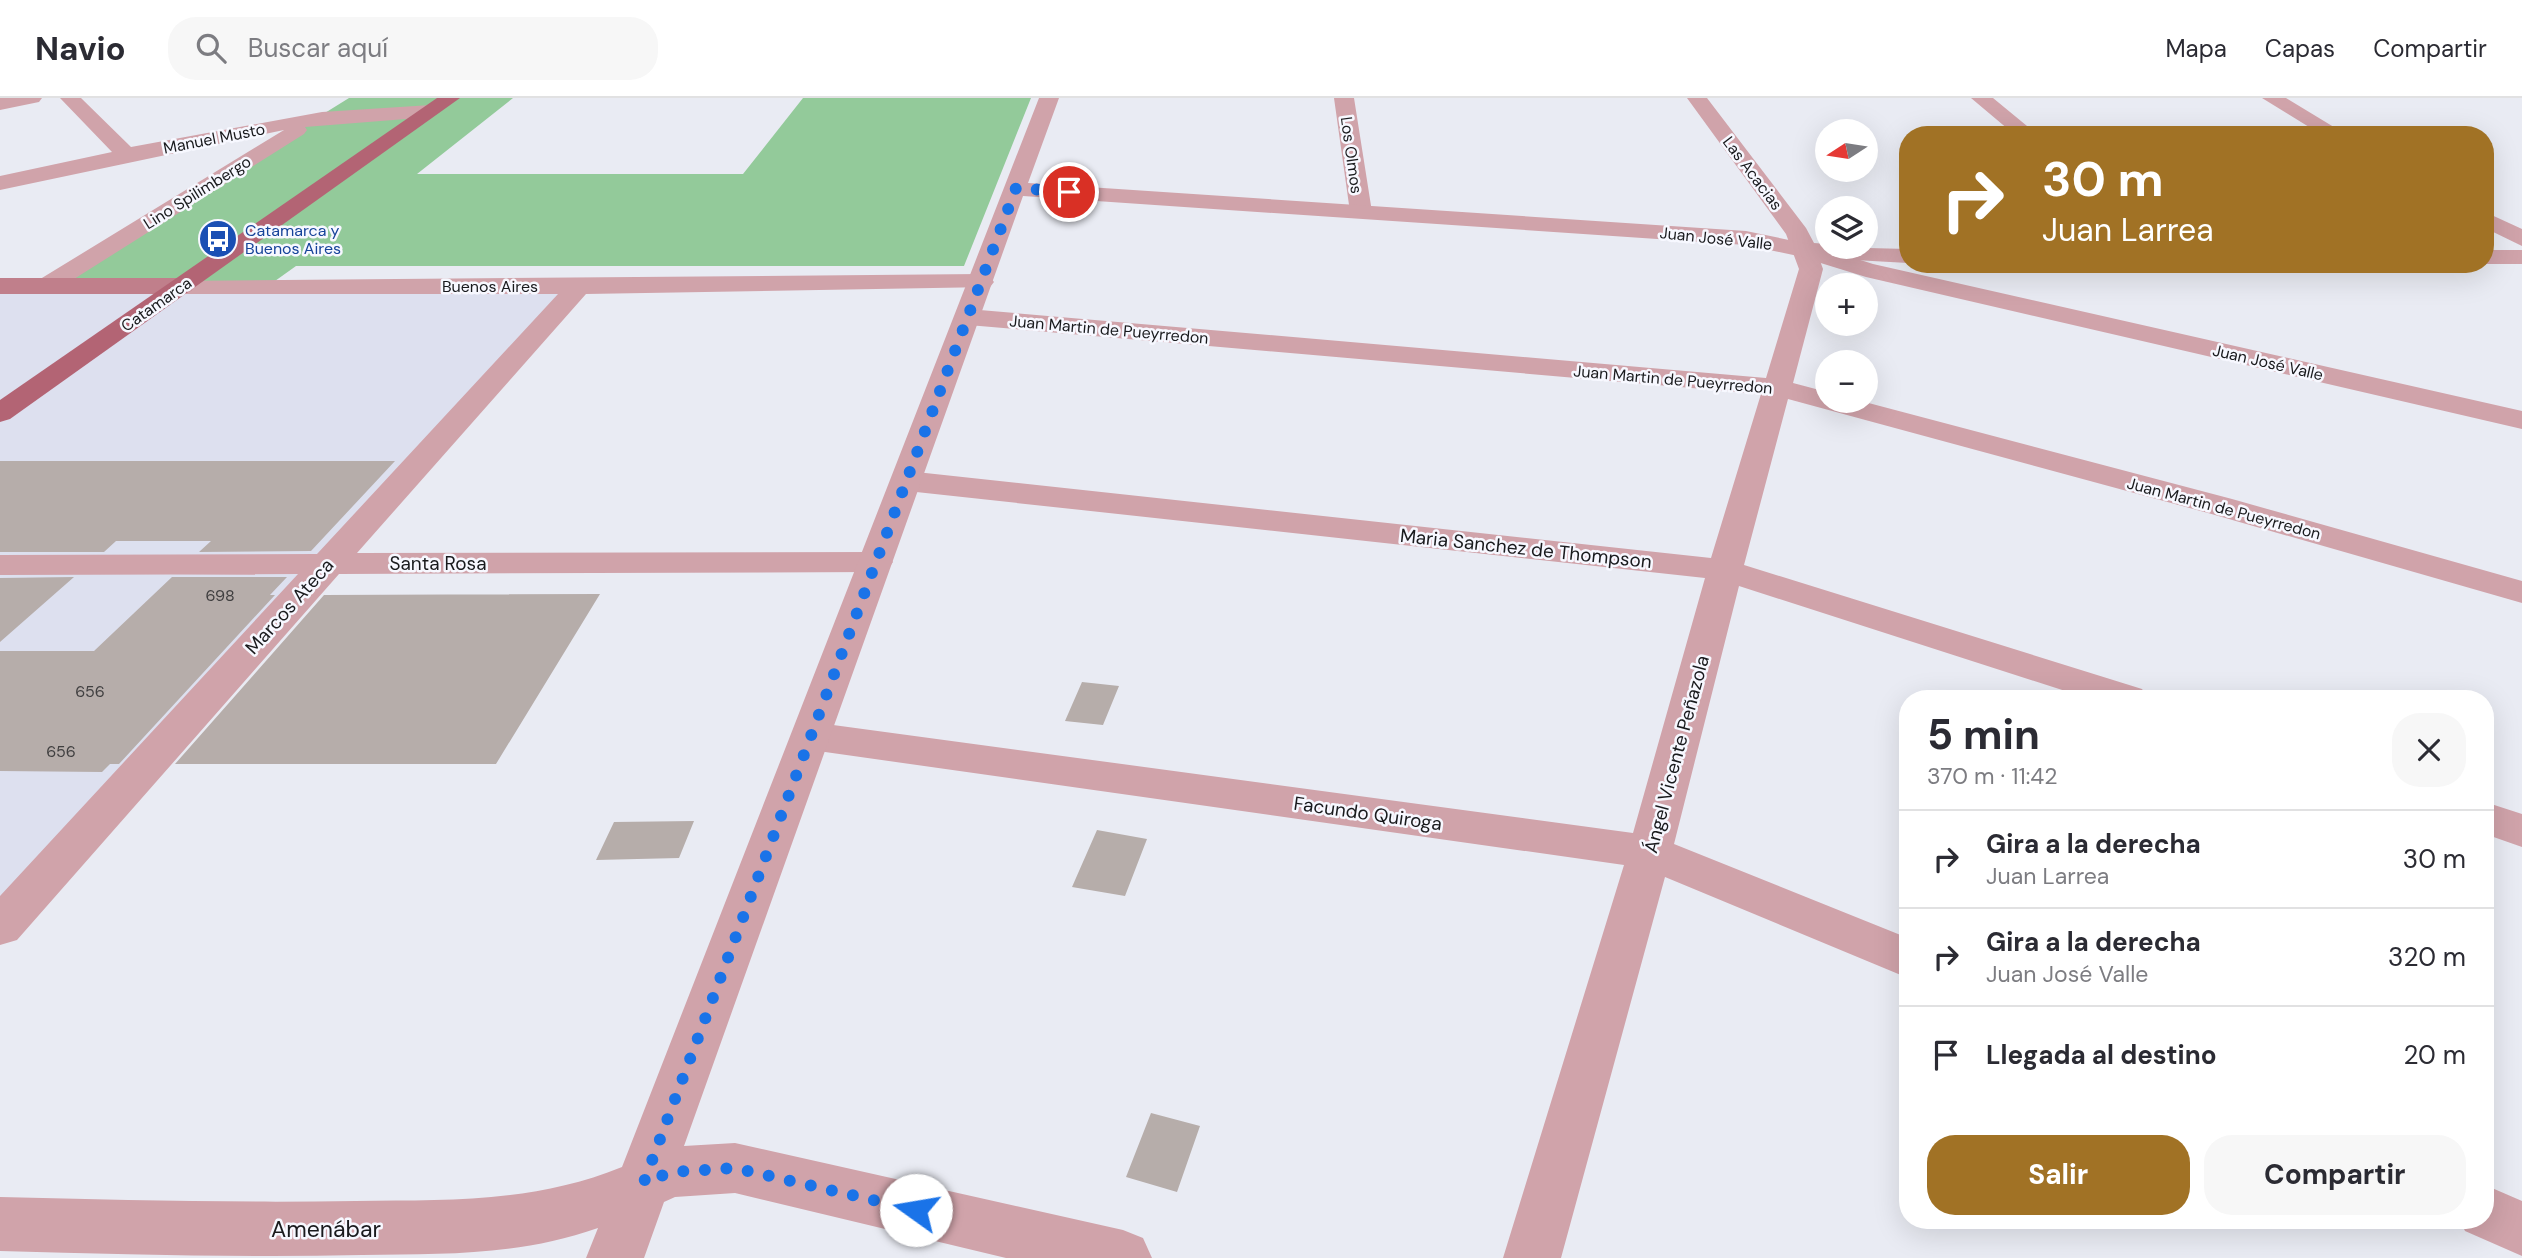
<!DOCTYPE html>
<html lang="es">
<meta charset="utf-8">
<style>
:root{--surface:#fff;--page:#f7f7f7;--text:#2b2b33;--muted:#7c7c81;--line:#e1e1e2;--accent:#a17225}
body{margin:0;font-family:"DM Sans",sans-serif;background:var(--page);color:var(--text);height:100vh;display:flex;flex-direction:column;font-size:26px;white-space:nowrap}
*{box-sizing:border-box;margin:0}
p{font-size:23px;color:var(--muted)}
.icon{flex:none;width:38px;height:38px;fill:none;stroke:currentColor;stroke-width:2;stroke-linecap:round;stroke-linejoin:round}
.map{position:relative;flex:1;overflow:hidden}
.details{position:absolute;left:1899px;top:592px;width:595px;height:539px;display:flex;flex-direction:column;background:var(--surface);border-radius:28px;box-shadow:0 7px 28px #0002}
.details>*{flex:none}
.top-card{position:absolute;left:1899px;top:28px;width:595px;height:147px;border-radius:28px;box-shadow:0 7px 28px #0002;background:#a17225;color:#fff;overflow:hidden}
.needle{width:46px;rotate:258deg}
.controls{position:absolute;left:1815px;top:21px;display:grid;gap:14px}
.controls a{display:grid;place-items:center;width:63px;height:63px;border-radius:50%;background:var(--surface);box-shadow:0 7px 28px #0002;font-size:35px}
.pin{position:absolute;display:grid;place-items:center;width:60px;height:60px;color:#fff;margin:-30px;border:4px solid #fff;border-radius:50%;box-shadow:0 2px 7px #0007}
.me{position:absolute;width:77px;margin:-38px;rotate:283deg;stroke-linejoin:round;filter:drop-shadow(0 0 5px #0008)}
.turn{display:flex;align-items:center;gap:24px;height:147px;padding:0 28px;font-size:32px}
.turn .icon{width:91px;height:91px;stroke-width:2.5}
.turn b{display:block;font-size:49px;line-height:60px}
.round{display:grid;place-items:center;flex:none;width:74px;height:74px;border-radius:28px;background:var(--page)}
.summary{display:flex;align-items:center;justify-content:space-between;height:119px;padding:0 28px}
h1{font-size:42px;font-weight:700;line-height:52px}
.primary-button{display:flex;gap:14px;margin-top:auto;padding:14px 28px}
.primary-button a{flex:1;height:80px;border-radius:28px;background:var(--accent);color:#fff;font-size:28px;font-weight:700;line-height:80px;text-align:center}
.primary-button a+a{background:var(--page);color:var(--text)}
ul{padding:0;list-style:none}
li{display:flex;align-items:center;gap:21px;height:98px;padding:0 28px;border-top:2px solid var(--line)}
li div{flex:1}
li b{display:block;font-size:26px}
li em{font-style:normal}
header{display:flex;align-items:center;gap:42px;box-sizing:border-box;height:98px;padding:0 35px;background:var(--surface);border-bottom:2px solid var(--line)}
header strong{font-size:33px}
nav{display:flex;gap:38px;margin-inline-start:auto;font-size:24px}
.search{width:490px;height:63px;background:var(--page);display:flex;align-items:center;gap:18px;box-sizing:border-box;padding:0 24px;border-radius:28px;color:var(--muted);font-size:26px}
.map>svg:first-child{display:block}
.built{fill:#dde0ef}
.green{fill:#93ca9a}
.building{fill:#b6adaa}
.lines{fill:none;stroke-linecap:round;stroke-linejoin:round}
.minor{fill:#d0a3aa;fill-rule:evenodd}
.tertiary{fill:#d0a3aa;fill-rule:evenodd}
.secondary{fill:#c07f8b;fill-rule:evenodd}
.primary{fill:#b36474;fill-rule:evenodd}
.route{stroke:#1a73e8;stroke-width:12;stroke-dasharray:0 21.6}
.labels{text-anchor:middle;stroke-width:5;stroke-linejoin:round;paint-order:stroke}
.far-street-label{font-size:16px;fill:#191a1d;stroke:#f7f8ff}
.far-transit-label{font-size:16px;fill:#164399;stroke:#f7f8ff;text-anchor:start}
.number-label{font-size:16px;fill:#403f40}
.street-label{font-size:19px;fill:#191a1d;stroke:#f7f8ff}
.near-street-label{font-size:23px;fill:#191a1d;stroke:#f7f8ff}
</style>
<header>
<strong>Navio</strong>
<div class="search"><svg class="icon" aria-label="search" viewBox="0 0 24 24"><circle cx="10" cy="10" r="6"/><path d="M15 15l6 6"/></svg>Buscar aquí</div>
<nav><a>Mapa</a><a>Capas</a><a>Compartir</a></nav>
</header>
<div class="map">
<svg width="2522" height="1160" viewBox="0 0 2522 1160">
<rect width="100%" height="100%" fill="#e9ebf3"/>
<path class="built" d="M 0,188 L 579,188 L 0,829 Z"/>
<path class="green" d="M 349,0 L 513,0 L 417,76 L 743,76 L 803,0 L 1031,0 L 964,168 L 296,168 L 268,188 L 46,188 Z"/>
<path class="building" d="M 0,363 L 395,363 L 311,453 L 199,454 L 211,443 L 116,443 L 104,454 L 0,454 Z
M 74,479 L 0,544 L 0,480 Z
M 172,479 L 287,479 L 270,497 L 275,497 L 119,666 L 110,666 L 102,674 L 0,673 L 0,553 L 94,553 Z
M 600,496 L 496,666 L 175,666 L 324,497 Z
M 1082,584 L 1119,588 L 1103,627 L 1065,623 Z
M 694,723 L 679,760 L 596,762 L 614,724 Z
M 1097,732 L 1147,741 L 1125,798 L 1072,789 Z
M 1151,1015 L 1200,1028 L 1177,1094 L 1126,1079 Z"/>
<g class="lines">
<path class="minor" d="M 0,0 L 42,0 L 39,4 L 0,12 Z
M 60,0 L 81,0 L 131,49 L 322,14 L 431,7 L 441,13 L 431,19 L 305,29 L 307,32 L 304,36 L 55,193 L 37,193 L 33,188 L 37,183 L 284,32 L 0,92 L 0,78 L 112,54 Z
M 1334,0 L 1354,0 L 1372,114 L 1369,119 L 1353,119 L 1350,114 Z
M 1687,0 L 1707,0 L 1806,130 L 1814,145 L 1827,146 L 1827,149 L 1908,151 L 1908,165 L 1819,160 L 1823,171 L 1793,285 L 1827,294 L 1827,303 L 1861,303 L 2232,401 L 2522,483 L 2522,505 L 2208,415 L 1788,301 L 1744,467 L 2142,591 L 2148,600 L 2087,600 L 1739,488 L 1674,746 L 1908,840 L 1908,880 L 1665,779 L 1561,1160 L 1503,1160 L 1624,767 L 811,652 L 797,648 L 791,638 L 797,628 L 811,624 L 1633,735 L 1705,480 L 907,393 L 896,390 L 891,383 L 896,376 L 907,373 L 1711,460 L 1761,296 L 968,227 L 959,225 L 955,219 L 959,213 L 968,211 L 1766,280 L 1799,171 L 1786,136 Z
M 1971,0 L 1993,0 L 2038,37 L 2015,37 Z
M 2262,0 L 2286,0 L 2347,37 L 2322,37 Z
M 2485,114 L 2522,131 L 2522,148 L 2485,130 Z
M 2485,152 L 2522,152 L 2522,166 L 2485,166 Z
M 981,176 L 990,179 L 994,184 L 990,189 L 586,196 L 357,455 L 876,454 L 888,457 L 893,464 L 888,471 L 876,474 L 339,476 L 17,842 L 0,847 L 0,798 L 298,476 L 0,477 L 0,457 L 317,456 L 558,196 L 182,196 L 173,193 L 169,188 L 173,183 Z
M 2485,704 L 2522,716 L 2522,749 L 2485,736 Z
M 2485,1087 L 2522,1103 L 2522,1158 L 2465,1133 L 2460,1122 L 2485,1122 Z"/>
<path class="tertiary" d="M 1039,0 L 1059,0 L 1028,85 L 1746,133 L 1813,147 L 1873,166 L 2522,313 L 2522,331 L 1866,179 L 1798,158 L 1746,147 L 1023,98 L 684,1048 L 735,1045 L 1123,1132 L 1143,1140 L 1152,1160 L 1006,1160 L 735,1095 L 675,1099 L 664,1104 L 644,1160 L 586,1160 L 598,1130 C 518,1158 445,1156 362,1157 C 241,1160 121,1156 0,1153 L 0,1099 C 119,1102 237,1105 356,1103 C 449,1102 533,1105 622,1069 Z"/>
<path class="secondary" d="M 0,180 L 182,180 L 191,183 L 195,188 L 191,193 L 182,196 L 0,196 Z"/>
<path class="primary" d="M 437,0 L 460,0 L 10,321 L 0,324 L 0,302 Z"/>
</g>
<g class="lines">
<path class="route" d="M 916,1112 L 735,1070 L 672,1074 L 644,1084 L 1016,90 L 1069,94"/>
</g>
<defs>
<symbol id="bus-disc" viewBox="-11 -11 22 22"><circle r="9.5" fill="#1a4fb4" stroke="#f7f8ff"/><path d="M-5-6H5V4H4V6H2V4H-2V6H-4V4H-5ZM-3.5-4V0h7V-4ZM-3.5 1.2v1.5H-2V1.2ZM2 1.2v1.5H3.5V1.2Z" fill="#fff"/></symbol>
</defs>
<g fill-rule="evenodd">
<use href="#bus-disc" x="196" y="119" width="44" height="44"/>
</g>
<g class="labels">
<g class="far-street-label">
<text transform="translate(214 40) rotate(-11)" y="6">Manuel Musto</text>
<text transform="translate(1352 57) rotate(82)" y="6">Los Olmos</text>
<text transform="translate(1753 75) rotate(53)" y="6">Las Acacias</text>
<text transform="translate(197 94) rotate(-32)" y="6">Lino Spilimbergo</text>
<text transform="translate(1716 140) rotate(6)" y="6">Juan José Valle</text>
<text x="490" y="194">Buenos Aires</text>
<text transform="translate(156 206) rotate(-35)" y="6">Catamarca</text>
<text transform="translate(1109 231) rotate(5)" y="6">Juan Martin de Pueyrredon</text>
<text transform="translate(2268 264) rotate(13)" y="6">Juan José Valle</text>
<text transform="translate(1673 281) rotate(5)" y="6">Juan Martin de Pueyrredon</text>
<text transform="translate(2224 410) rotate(15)" y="6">Juan Martin de Pueyrredon</text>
</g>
<g class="far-transit-label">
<text x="245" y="138">Catamarca y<tspan x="245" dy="18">Buenos Aires</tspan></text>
</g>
<g class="number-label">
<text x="220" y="503">698</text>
<text x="90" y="599">656</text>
<text x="61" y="659">656</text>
</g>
<g class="street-label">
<text transform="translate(1526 450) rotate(6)" y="7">Maria Sanchez de Thompson</text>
<text x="438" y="472">Santa Rosa</text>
<text transform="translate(289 508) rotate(-48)" y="7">Marcos Ateca</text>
<text transform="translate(1676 656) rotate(-75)" y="7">Ángel Vicente Peñazola</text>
<text transform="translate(1368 715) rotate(8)" y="7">Facundo Quiroga</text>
</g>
<g class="near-street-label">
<text x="326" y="1139">Amenábar</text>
</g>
</g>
</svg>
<div class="controls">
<a><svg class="needle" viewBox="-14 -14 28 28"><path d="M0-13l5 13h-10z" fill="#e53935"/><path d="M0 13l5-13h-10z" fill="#7c7c81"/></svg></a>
<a><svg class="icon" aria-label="layers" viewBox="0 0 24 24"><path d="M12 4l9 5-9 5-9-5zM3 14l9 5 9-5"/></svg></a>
<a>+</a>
<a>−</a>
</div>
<div class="pin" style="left:1069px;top:94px;background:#d93025"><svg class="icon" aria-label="arrive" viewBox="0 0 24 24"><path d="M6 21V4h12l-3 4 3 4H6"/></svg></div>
<svg class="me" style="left:916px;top:1112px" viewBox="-20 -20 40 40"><circle r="19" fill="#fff"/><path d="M0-13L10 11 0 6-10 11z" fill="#1a73e8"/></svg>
<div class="top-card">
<div class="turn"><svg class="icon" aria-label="right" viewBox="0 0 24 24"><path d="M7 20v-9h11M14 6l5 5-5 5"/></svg><div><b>30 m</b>Juan Larrea</div></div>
</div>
<section class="details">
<div class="summary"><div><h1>5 min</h1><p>370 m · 11:42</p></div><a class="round"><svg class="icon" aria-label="close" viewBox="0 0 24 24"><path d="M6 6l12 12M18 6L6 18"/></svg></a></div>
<ul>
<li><svg class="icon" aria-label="right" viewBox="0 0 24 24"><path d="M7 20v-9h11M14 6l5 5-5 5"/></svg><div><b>Gira a la derecha</b><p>Juan Larrea</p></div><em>30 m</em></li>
<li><svg class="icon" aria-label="right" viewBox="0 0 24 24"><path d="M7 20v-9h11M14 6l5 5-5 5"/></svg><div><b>Gira a la derecha</b><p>Juan José Valle</p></div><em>320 m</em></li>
<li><svg class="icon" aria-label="arrive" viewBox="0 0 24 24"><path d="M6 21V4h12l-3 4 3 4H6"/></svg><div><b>Llegada al destino</b></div><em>20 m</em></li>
</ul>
<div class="primary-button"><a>Salir</a><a>Compartir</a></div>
</section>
</div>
